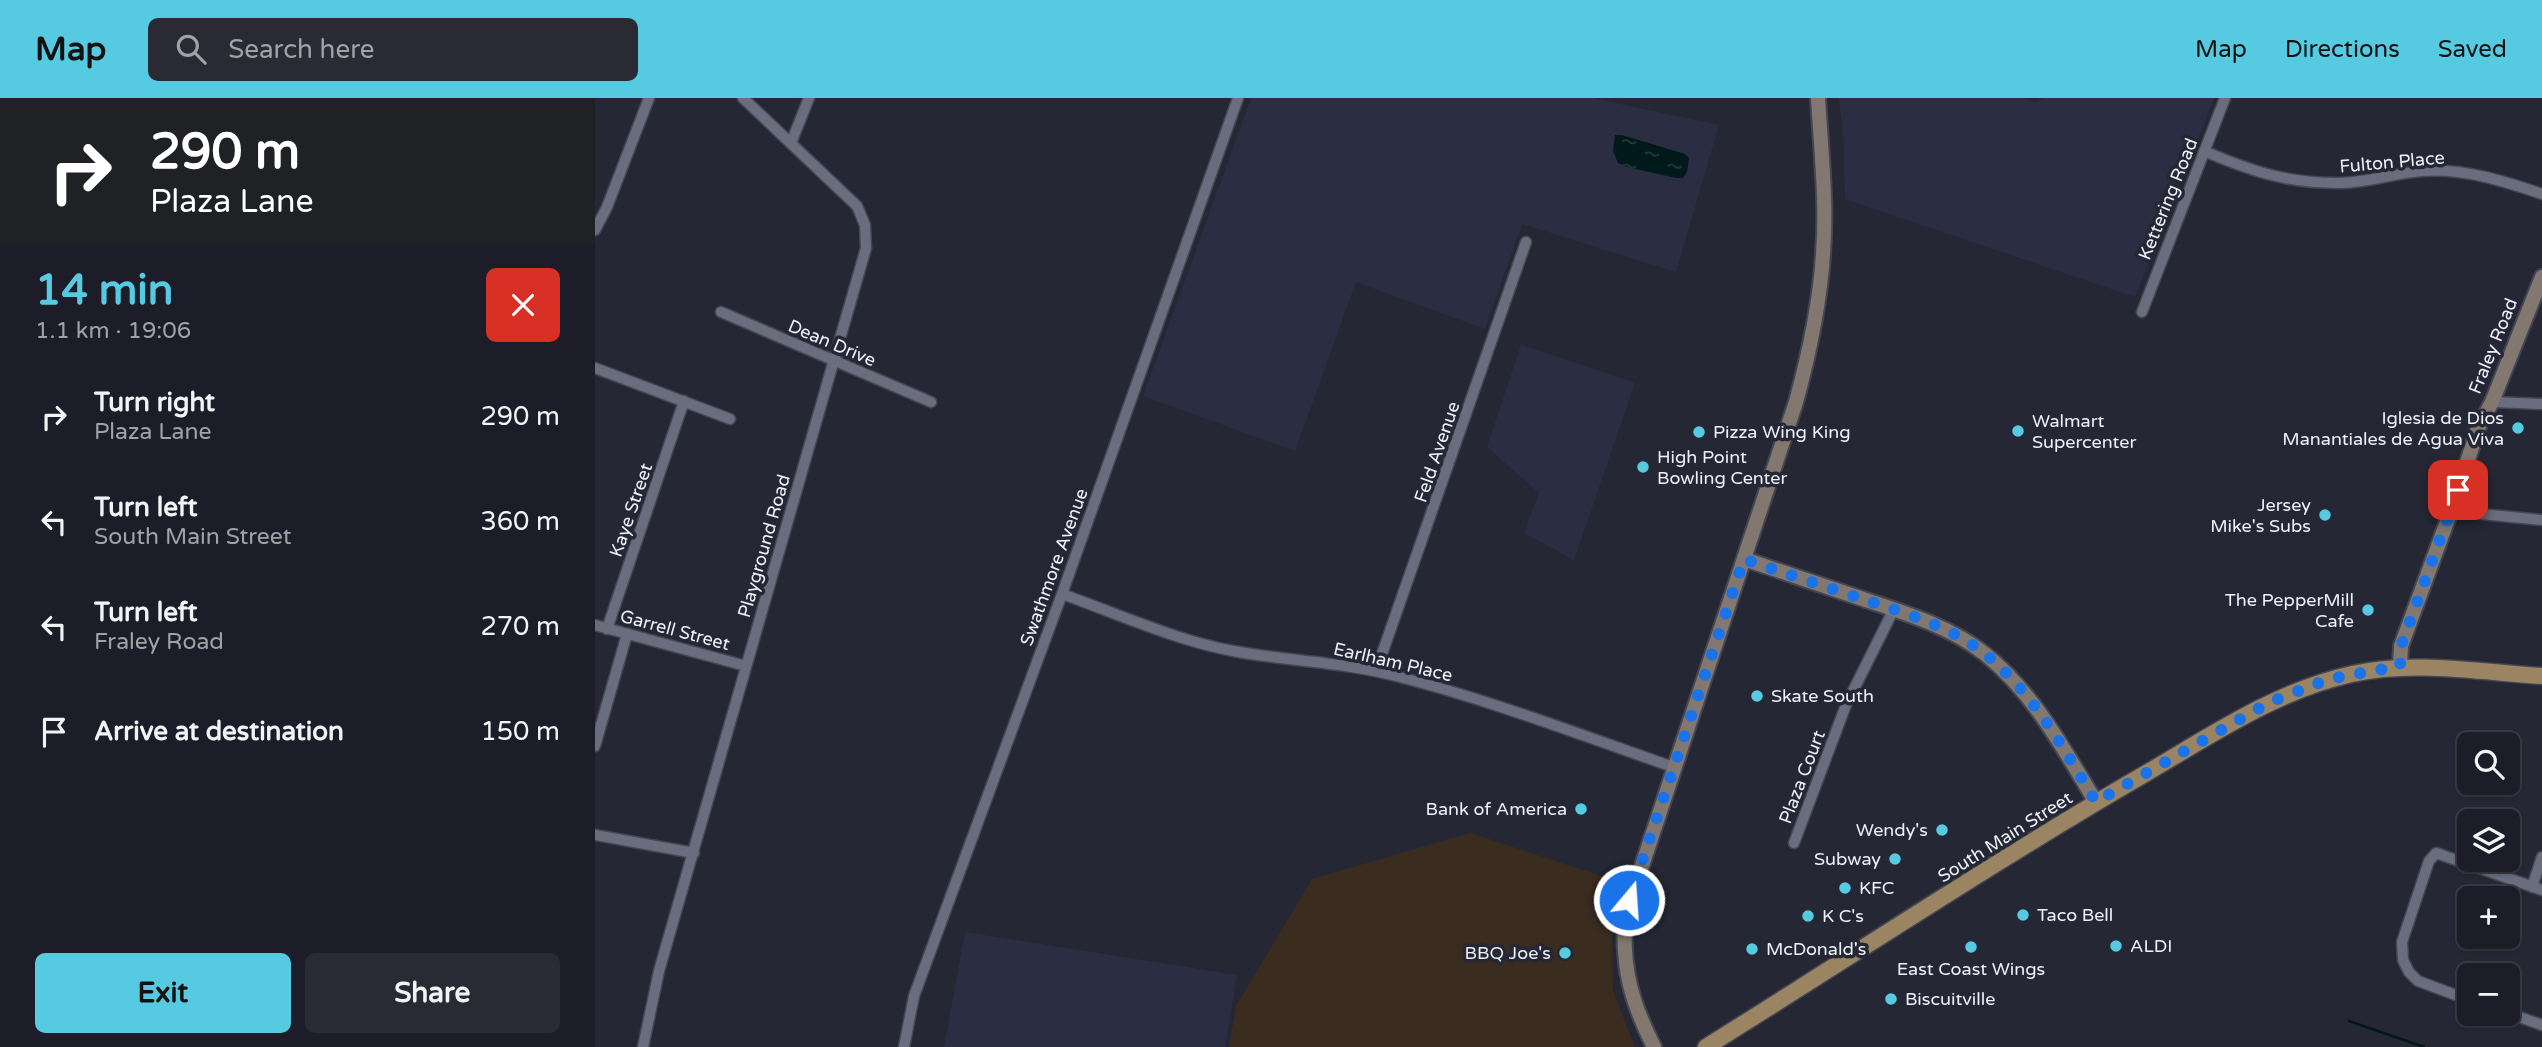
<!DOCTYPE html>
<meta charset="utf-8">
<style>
:root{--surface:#1c1d28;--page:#292a34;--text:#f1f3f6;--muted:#a0a2a8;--line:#3a3b45;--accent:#55cae0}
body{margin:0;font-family:"Varela Round",sans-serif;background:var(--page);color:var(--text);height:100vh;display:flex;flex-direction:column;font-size:26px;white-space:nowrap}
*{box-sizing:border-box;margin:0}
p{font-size:23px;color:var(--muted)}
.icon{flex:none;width:38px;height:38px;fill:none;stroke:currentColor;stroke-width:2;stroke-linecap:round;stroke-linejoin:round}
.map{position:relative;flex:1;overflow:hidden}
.side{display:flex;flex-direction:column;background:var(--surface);width:595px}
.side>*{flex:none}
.banner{background:#202124;color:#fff;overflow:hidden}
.fabs{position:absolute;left:1862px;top:634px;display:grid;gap:14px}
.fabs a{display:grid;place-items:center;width:63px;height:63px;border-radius:10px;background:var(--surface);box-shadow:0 2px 5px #0004,0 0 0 2px var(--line);font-size:35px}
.pin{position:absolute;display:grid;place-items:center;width:60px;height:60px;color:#fff;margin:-30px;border-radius:14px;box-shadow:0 4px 10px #0006}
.me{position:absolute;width:77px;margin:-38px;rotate:18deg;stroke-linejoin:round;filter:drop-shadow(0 0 5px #0008)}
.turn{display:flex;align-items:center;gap:24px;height:147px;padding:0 35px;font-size:32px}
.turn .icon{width:91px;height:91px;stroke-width:2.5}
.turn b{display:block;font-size:49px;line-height:60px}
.round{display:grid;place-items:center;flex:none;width:74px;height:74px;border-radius:10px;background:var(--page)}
.overview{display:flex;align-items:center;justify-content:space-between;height:119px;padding:0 35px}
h1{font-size:42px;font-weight:800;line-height:52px;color:var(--accent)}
.cta{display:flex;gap:14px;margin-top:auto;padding:14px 35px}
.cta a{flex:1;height:80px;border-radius:10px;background:var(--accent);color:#111;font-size:28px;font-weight:800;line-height:80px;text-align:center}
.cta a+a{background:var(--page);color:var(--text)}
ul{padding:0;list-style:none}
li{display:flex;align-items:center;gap:21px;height:105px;padding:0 35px}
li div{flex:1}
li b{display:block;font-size:26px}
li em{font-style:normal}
header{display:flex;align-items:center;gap:42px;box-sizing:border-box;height:98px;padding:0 35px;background:var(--accent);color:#111}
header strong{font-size:33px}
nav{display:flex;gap:38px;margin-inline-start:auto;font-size:24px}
.search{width:490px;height:63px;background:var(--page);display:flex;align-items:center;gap:18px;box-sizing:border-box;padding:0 24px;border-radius:10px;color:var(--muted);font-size:26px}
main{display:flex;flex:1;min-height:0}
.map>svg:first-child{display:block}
.commercial{fill:#3b2c20}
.built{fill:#2b2e42}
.water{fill:url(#water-ripples)}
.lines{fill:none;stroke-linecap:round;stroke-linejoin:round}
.stream{stroke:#00191a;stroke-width:2.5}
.street-casing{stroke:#444651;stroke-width:13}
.secondary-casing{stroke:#444651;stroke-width:18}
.primary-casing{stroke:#444651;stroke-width:19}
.street{stroke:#6a6d7e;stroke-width:10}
.secondary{stroke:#827870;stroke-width:14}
.primary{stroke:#9a8461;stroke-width:16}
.route{stroke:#1a73e8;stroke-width:12;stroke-dasharray:0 21.6}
.poi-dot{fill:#55cae0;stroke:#252735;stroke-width:2.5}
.labels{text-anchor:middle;stroke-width:7;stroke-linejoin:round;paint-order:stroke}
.street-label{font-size:18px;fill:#edeff9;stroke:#252735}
.poi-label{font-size:18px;fill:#edeff9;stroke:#252735;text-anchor:start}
</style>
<header>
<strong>Map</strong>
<div class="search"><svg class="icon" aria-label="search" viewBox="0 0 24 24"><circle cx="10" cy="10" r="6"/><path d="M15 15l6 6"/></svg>Search here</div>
<nav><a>Map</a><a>Directions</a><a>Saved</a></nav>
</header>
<main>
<section class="side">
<div class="banner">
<div class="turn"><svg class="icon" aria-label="right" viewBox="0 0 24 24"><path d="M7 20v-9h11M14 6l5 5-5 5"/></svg><div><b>290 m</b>Plaza Lane</div></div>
</div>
<div class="overview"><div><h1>14 min</h1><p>1.1 km · 19:06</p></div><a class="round" style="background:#d93025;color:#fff"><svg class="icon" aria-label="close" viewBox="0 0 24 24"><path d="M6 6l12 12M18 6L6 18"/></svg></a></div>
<ul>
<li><svg class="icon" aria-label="right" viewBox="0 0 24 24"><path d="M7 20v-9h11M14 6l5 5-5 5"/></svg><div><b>Turn right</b><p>Plaza Lane</p></div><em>290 m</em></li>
<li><svg class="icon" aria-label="left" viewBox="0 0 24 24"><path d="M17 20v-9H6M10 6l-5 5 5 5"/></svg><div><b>Turn left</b><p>South Main Street</p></div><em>360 m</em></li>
<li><svg class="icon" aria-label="left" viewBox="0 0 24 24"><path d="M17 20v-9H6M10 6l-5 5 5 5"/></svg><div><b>Turn left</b><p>Fraley Road</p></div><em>270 m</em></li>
<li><svg class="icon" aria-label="arrive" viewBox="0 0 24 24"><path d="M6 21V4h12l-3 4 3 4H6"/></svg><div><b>Arrive at destination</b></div><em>150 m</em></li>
</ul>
<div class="cta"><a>Exit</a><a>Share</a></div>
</section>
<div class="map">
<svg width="1947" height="949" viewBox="0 0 1947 949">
<defs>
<pattern id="water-ripples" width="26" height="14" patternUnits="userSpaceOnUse" patternTransform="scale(1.75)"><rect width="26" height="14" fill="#00191a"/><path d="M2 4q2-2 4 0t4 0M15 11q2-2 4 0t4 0" fill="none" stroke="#263b3c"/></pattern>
</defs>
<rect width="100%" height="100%" fill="#252735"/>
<path class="commercial" d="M 875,735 L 1028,785 L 1017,821 L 1018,893 L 1040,949 L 634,949 L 641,908 L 717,781 Z"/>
<path class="built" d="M 656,0 L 997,0 L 1124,27 L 1081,174 L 927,126 L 890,231 L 761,184 L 700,353 L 548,298 Z
M 1244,0 L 1428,0 L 1440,4 L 1450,0 L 1619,0 L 1540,199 L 1250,101 L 1249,47 Z
M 926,247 L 1040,285 L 979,462 L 929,435 L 944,395 L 892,349 Z
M 370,834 L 642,877 L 630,949 L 349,949 Z"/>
<path class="water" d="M 1020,37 L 1027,37 L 1090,56 L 1094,60 L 1092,74 L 1088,80 L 1081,80 L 1032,69 L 1023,65 L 1018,53 Z"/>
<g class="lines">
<path class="stream" d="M 1754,923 L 1829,949"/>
<defs>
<path id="street" d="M 196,45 L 214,0
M 1609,53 C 1656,73 1691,85 1743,85 C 1772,85 1799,75 1827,73 C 1868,70 1909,83 1947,96
M 0,132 L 12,109 L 54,0
M 126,214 L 336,304
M 1547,214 L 1630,0
M 0,270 L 135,321
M 1897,304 L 1947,306
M 1856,413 L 1947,422
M 467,496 C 523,516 580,542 638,553 C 692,563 747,564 801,578 C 895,602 986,637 1078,669
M 0,527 L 151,568
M 12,531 L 89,303
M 781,573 L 931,144
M 0,648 L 32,536
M 0,737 L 99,755
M 1199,745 L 1251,607 L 1299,511
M 1937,789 L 1947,759
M 1874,902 L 1823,883 L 1814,874 L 1808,862 L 1807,844 L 1834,763 L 1841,755 L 1947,792
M 1913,915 L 1947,927
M 48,949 L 64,873 L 271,150 L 270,127 L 262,108 L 148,0
M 309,949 L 319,898 L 467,496 L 643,0"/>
<path id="secondary" d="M 1149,461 C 1187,474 1226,487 1265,500 C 1307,514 1355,528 1390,556 C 1439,595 1469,652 1501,704
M 1805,568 L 1806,548 L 1856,413 L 1884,328 L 1897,304 L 1947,179
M 1059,949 C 1036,903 1027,871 1030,819 L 1201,304 C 1214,256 1225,206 1228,156 C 1232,104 1226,52 1223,0"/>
<path id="primary" d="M 1111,949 C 1257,858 1400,763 1548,677 C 1615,638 1680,593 1757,576 C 1818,562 1885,574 1947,578"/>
</defs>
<use href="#street" class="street-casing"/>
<use href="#secondary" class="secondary-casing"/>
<use href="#primary" class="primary-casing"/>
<use href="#street" class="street"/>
<use href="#secondary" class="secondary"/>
<use href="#primary" class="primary"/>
</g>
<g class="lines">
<path class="route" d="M 1034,802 L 1149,461 C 1189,475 1229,488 1270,502 C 1311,515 1356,529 1390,556 C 1439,595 1469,652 1501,704 L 1675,604 L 1734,581 L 1805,568 L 1806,548 L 1863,392"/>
</g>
<g class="poi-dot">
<circle cx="1923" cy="330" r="7"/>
<circle cx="1423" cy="333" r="7"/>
<circle cx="1104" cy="334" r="7"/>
<circle cx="1048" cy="369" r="7"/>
<circle cx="1730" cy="417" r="7"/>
<circle cx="1773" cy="512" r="7"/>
<circle cx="1162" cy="598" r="7"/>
<circle cx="986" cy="711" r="7"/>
<circle cx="1347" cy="732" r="7"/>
<circle cx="1300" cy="761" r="7"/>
<circle cx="1250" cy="790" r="7"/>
<circle cx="1428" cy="817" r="7"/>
<circle cx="1213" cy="818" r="7"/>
<circle cx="1521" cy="848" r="7"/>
<circle cx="1376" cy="849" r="7"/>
<circle cx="1157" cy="851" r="7"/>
<circle cx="970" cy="855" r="7"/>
<circle cx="1296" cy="901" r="7"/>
</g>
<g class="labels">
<g class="street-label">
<text transform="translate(1797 64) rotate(-5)" y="6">Fulton Place</text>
<text transform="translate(1573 101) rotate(-68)" y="6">Kettering Road</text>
<text transform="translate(237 245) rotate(23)" y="6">Dean Drive</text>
<text transform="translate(1898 248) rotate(-68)" y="6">Fraley Road</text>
<text transform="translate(842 354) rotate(-71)" y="6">Feld Avenue</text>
<text transform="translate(36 412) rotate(-71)" y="6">Kaye Street</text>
<text transform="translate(169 448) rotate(-74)" y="6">Playground Road</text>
<text transform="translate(459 469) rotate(-70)" y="6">Swathmore Avenue</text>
<text transform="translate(80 532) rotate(15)" y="6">Garrell Street</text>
<text transform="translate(798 564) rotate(13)" y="6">Earlham Place</text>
<text transform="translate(1207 679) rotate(-69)" y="6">Plaza Court</text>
<text transform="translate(1410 739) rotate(-32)" y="6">South Main Street</text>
</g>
<g class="poi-label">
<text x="1909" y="326" text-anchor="end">Iglesia de Dios<tspan x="1909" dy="21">Manantiales de Agua Viva</tspan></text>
<text x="1437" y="329">Walmart<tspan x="1437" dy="21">Supercenter</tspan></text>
<text x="1118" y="340">Pizza Wing King</text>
<text x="1062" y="365">High Point<tspan x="1062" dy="21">Bowling Center</tspan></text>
<text x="1716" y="413" text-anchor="end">Jersey<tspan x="1716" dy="21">Mike's Subs</tspan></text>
<text x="1759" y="508" text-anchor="end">The PepperMill<tspan x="1759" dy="21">Cafe</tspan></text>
<text x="1176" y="604">Skate South</text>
<text x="972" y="717" text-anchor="end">Bank of America</text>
<text x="1333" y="738" text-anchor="end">Wendy's</text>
<text x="1286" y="767" text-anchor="end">Subway</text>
<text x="1264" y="796">KFC</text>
<text x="1442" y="823">Taco Bell</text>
<text x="1227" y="824">K C's</text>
<text x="1535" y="854">ALDI</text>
<text x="1171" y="857">McDonald's</text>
<text x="956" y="861" text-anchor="end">BBQ Joe's</text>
<text x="1376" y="877" text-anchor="middle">East Coast Wings</text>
<text x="1310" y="907">Biscuitville</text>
</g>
</g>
</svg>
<div class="fabs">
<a><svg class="icon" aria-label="search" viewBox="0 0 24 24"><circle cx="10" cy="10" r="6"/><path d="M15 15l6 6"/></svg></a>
<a><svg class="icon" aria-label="layers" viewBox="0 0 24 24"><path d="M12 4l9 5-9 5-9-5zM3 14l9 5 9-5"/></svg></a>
<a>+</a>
<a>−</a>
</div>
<div class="pin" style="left:1863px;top:392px;background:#d93025"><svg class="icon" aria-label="arrive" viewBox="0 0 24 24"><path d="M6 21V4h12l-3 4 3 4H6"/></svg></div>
<svg class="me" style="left:1034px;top:802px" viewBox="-20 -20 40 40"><circle r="17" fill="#1a73e8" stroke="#fff" stroke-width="3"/><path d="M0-11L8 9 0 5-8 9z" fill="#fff"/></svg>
</div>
</main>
